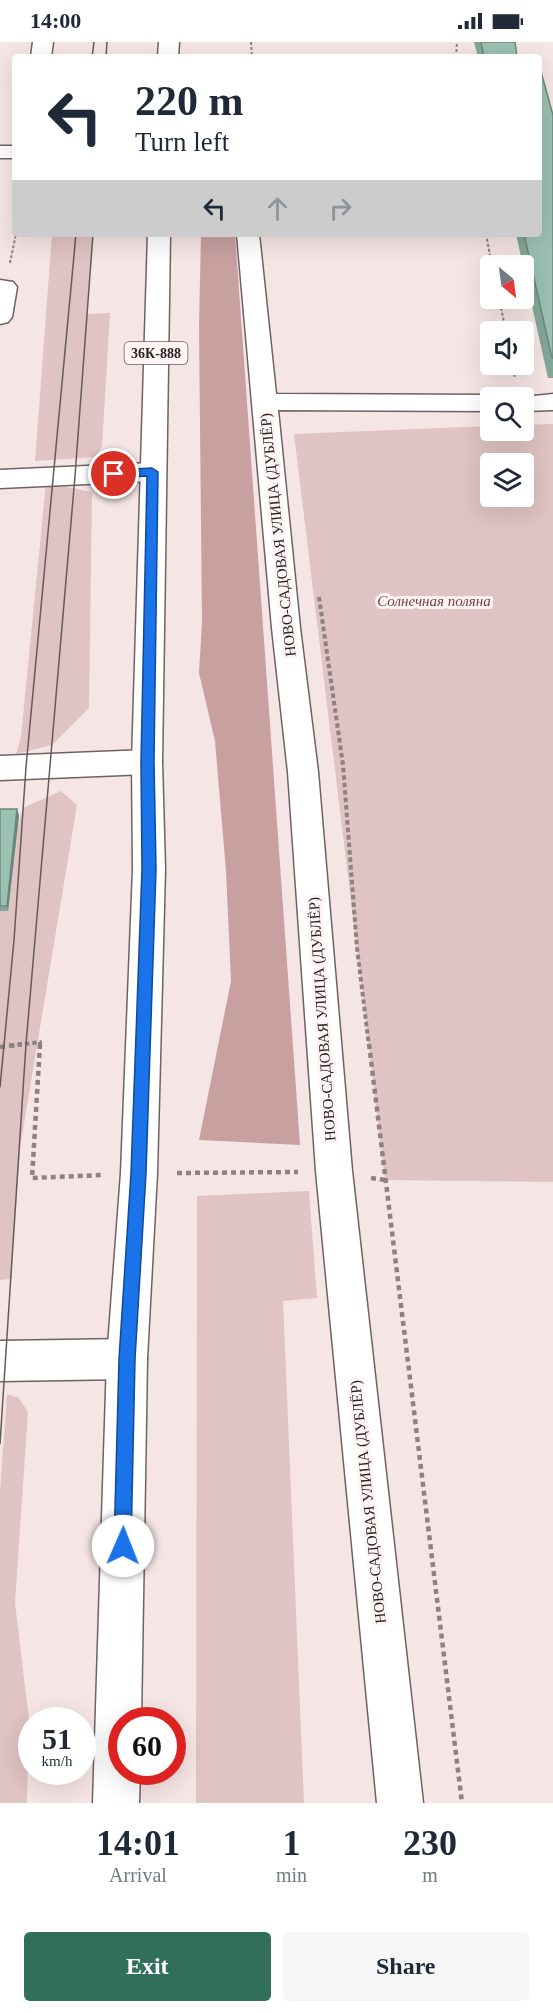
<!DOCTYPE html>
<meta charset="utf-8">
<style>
:root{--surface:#fff;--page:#f6f6f7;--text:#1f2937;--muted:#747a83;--accent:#316e5b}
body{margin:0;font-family:Georgia,serif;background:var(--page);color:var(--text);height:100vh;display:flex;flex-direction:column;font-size:22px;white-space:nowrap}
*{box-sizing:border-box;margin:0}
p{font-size:20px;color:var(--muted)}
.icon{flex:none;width:33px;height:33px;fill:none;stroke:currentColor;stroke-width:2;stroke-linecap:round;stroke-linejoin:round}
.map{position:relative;height:1761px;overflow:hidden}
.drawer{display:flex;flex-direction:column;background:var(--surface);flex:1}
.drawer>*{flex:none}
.hud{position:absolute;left:12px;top:12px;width:530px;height:183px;border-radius:6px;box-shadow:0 6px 24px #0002;background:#fff;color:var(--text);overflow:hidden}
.needle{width:39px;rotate:151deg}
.tools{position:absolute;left:480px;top:213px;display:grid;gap:12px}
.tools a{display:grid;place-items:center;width:54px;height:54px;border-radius:6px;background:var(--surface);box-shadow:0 6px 24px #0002;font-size:30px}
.speed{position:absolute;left:18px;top:1665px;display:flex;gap:12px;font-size:30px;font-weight:700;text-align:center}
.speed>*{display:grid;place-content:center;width:78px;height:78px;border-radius:50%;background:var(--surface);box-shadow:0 6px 24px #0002;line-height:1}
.speed small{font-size:15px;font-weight:400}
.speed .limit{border:9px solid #d22;background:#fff;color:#111}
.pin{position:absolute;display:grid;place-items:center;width:51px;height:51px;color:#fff;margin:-26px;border:3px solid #fff;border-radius:50%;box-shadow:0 2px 6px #0007}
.me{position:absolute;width:66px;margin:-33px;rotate:1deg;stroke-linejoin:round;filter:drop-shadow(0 0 4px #0008)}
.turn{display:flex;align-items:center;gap:21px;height:126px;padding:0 24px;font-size:27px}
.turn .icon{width:78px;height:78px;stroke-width:2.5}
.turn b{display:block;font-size:42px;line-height:51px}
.lanes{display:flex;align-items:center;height:57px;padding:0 24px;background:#0003;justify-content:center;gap:30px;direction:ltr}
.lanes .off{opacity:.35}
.eta{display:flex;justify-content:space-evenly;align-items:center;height:102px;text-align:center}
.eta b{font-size:36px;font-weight:700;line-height:42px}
.button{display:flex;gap:12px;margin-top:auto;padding:12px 24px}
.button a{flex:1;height:69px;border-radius:6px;background:var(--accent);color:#fff;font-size:24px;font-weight:700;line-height:69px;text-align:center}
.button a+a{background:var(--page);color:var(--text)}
.status{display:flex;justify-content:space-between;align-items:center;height:42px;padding:0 30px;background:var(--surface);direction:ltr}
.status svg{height:16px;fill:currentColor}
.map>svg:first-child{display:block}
.green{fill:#e0c3c3;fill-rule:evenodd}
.forest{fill:#c8a0a0}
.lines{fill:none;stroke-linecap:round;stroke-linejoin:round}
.minor-casing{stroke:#706262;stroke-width:3}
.major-casing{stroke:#706262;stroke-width:3}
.path-far2{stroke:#8d8282;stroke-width:2;stroke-dasharray:3 2;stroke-linecap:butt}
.path-far1{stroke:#8d8282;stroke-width:4;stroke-dasharray:4.5 3;stroke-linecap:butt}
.path{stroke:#8d8282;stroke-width:4.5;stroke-dasharray:5 4;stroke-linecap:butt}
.minor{fill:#fff;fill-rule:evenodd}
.major{fill:#fff;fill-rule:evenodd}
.tram{stroke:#645b5b;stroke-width:1.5}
.wall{fill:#84a699}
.shaded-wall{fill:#6c877d}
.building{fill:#9ac1b2;stroke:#6c877d;stroke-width:1.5}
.route{fill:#1a73e8;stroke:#114b97;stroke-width:1.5}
.labels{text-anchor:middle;stroke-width:6;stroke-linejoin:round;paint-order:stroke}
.shield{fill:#fff4f4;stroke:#696262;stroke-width:1.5}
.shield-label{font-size:14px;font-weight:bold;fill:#292323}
.street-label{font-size:15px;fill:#292323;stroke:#fff4f4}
.park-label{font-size:15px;font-style:italic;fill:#763f41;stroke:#fff4f4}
</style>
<div class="status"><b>14:00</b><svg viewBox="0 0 49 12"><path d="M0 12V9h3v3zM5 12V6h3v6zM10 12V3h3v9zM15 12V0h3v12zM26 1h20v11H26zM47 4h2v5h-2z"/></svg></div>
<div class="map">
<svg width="553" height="1761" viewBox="0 0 553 1761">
<rect width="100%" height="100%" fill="#f6e5e5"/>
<path class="green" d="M 52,192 L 93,192 L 87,272 L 110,271 L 102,404 L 96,415 L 35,419 Z
M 553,382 L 553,1140 L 385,1138 L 294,392 L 490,384 L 490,388 L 524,388 L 524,383 ZM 490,422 L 524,422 L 524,454 L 490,454 Z
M 46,441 L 92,450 L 89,666 L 52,703 L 16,712 L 21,695 Z
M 61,749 L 77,763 L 20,1106 L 11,1237 L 0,1238 L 0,839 L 23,766 Z
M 309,1149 L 317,1256 L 283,1259 L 304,1761 L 196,1761 L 197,1154 Z
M 7,1352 L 19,1356 L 28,1370 L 15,1561 L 29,1678 L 27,1761 L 0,1761 L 0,1449 Z"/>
<path class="forest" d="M 201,192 L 235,192 L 300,1103 L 199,1098 L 231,939 L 226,829 L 215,699 L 199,631 L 202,580 L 199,284 Z"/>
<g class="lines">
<defs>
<path id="minor" d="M 33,0 L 53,0 L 51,15 L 31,15 Z
M 0,104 L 15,104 L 15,116 L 0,116 Z
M 237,192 L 259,192 L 276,352 L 490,353 L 499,356 L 490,356 L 490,369 L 278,368 L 300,586 L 318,730 L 352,1129 L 423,1761 L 377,1761 L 316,1129 L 288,730 L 272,586 Z
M 0,238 L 13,240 L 17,245 L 12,275 L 8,280 L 0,282 Z
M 553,352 L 553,368 L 524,369 L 524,356 L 515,356 Z
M 152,421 L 161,424 L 165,430 L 161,436 L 152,439 L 0,446 L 0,428 Z
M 147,708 L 158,712 L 162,720 L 158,728 L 147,732 L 0,738 L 0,714 Z
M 127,1297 L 141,1303 L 147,1317 L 141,1331 L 127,1337 L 0,1339 L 0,1299 Z"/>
<path id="major" d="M 159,0 L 179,0 L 178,15 L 158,15 Z
M 148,192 L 170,192 L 162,720 L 165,827 L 157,1131 L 147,1317 L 141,1678 L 122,1678 L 122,1730 L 140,1730 L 139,1761 L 93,1761 L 107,1317 L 121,1131 L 133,827 L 132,720 Z"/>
</defs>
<use href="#minor" class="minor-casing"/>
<use href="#major" class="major-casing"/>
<path class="path-far2" d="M 251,0 L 252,15
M 456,15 L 457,0
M 486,192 L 492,224
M 10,221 L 16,192
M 499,256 L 506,290
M 512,322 L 515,336"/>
<path class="path-far1" d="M 319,555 L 343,723 L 357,906 L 369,1004
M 10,1004 L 40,1000 L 40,1004"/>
<path class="path" d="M 40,1002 L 32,1136 L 103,1133
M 369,1002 L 462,1761
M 0,1005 L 22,1002
M 177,1131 L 298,1130
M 371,1136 L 385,1138"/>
<use href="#minor" class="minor"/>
<use href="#major" class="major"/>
<path class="tram" d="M 92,15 L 94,0
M 106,15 L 107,0
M 0,1045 L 14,898 L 26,725 L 76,192
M 0,1402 L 26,1002 L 75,434 L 93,192"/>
</g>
<path class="wall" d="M 474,0 L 515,0 L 517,15 L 478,15 Z
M 553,73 L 553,336 L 548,336 L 516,192 L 538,192 Z
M 0,767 L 19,773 L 8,869 L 0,869 Z"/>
<path class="shaded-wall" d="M 17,767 L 19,773 L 8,869 L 7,864 Z"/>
<path class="building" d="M 481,0 L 515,0 L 517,15 L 484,15 Z
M 538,19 L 553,73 L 553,316 L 552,316 L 524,192 L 538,192 Z
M 0,767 L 17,767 L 7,864 L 0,864 Z"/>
<path class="route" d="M 152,426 L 158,430 L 154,720 L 156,827 L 146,1131 L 135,1317 L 131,1504 L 129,1510 L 123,1513 L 116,1510 L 114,1504 L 119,1317 L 131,1131 L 142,827 L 141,720 L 147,434 L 114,436 L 108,432 L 114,428 Z"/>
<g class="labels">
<rect class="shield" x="124.5" y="300" width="63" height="22" rx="4.5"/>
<g class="shield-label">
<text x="156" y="316">36К-888</text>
</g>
<g class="street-label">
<text transform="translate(278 493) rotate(-96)" y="5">НОВО-САДОВАЯ УЛИЦА (ДУБЛЁР)</text>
<text transform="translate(322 977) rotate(-94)" y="5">НОВО-САДОВАЯ УЛИЦА (ДУБЛЁР)</text>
<text transform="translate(368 1460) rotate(-96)" y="5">НОВО-САДОВАЯ УЛИЦА (ДУБЛЁР)</text>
</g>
<g class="park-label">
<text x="434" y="564">Солнечная поляна</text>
</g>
</g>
</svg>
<div class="tools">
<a><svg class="needle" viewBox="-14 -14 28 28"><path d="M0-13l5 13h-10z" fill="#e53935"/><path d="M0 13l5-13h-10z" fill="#747a83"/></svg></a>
<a><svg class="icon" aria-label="sound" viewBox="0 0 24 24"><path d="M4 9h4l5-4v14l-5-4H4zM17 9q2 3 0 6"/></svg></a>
<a><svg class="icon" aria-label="search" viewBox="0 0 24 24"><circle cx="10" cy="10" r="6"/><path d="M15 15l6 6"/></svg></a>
<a><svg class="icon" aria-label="layers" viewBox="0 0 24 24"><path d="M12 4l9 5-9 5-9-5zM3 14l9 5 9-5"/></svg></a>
</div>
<div class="speed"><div>51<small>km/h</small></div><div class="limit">60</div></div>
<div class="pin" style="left:114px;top:432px;background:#d93025"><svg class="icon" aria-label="arrive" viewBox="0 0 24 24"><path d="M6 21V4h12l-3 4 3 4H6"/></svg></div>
<svg class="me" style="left:123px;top:1504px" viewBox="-20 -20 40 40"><circle r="19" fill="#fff"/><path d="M0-13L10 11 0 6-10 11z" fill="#1a73e8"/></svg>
<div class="hud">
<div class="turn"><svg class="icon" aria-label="left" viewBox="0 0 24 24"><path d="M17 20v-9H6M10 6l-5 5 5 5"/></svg><div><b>220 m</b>Turn left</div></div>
<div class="lanes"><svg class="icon" aria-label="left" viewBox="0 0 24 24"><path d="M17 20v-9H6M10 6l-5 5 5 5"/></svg><svg class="icon off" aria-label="ahead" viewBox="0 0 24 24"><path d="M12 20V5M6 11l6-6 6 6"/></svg><svg class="icon off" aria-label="right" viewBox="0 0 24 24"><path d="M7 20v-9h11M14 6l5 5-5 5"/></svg></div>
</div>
</div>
<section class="drawer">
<div class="eta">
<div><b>14:01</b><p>Arrival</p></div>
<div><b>1</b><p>min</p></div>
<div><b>230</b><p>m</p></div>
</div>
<div class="button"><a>Exit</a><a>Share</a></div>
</section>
